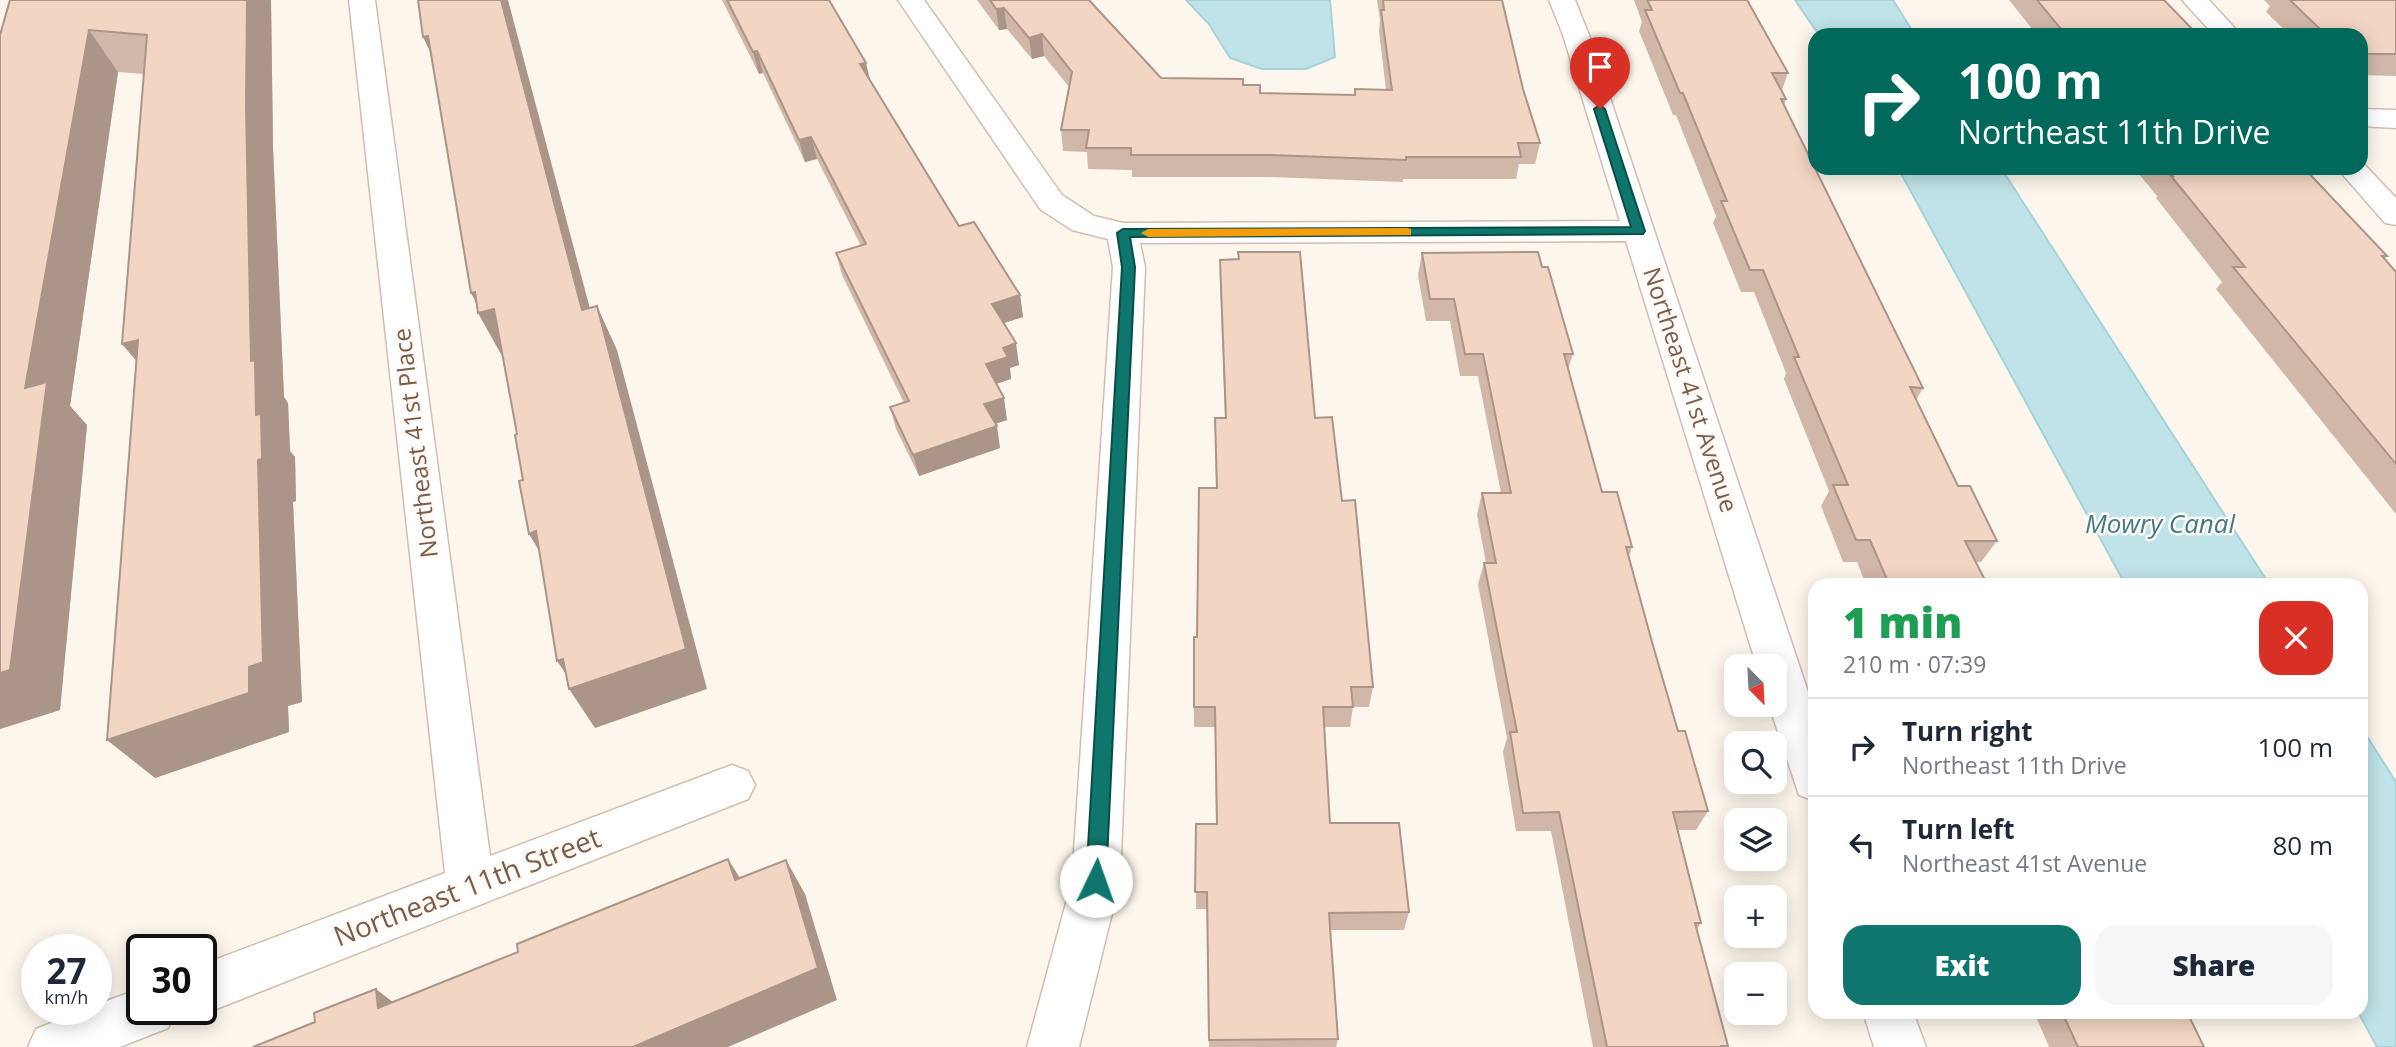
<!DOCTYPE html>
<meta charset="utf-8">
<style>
:root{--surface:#fff;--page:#f6f6f7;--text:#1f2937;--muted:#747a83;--line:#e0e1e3;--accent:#0f766e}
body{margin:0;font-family:"Open Sans",sans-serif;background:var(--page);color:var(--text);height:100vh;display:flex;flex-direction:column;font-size:26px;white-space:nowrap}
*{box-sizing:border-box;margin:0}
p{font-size:23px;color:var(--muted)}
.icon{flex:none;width:38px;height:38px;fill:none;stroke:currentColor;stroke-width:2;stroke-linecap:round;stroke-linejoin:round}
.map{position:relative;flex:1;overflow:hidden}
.side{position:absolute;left:1808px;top:578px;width:560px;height:441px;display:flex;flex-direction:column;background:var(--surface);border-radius:21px;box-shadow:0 4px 18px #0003}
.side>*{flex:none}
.hud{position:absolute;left:1808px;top:28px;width:560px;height:147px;border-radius:21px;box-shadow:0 4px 18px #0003;background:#00695c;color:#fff;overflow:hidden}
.needle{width:46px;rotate:156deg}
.fabs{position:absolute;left:1724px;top:654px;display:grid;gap:14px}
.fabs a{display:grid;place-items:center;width:63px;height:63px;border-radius:14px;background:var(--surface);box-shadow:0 4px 18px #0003;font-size:35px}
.speed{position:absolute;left:21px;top:934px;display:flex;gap:14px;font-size:35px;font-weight:700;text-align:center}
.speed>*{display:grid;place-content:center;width:91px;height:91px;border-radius:50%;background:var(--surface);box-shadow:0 4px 18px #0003;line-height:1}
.speed small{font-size:18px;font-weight:400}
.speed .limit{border:4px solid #111;border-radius:10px;background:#fff;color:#111}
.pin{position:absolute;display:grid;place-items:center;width:60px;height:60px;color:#fff;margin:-72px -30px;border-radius:50% 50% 50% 0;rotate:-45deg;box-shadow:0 0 7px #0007}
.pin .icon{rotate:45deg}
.me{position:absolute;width:77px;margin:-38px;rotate:3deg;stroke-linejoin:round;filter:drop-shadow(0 0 5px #0008)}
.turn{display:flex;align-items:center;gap:24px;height:147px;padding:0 35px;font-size:32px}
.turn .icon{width:91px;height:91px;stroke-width:2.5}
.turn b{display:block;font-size:49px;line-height:60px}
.round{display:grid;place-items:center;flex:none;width:74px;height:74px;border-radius:21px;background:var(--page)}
.head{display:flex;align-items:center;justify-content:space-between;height:119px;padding:0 35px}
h1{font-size:42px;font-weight:800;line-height:52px;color:#1e9e55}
.cta{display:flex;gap:14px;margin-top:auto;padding:14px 35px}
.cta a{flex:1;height:80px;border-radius:21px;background:var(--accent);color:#fff;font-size:28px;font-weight:800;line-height:80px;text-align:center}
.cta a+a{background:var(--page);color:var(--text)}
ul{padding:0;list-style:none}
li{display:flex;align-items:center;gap:21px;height:98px;padding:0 35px;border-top:2px solid var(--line)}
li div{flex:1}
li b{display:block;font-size:26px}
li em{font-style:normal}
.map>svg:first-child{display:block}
.water{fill:#bfe3e8;stroke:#a5d3da;stroke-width:2}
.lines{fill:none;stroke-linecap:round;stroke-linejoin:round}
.minor-casing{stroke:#d1beb0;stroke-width:3}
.minor{fill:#fff;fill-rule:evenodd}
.wall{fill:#d1b7a8}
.shaded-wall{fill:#aa9588}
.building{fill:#f3d5c3;stroke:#aa9588;stroke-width:2}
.route{fill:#0f766e;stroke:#0a4d48;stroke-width:2}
.slow{fill:#f59e0b}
.labels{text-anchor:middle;stroke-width:5;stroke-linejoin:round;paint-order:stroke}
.street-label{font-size:24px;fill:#7a5c4d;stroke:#fffaf3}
.water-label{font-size:26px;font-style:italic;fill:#437c86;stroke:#fffaf3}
.near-street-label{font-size:28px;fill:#7a5c4d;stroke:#fffaf3}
</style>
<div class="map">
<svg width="2396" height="1047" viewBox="0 0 2396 1047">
<rect width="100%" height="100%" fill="#fdf6ec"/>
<path class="water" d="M 1186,0 L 1330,0 L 1335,57 L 1306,69 L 1262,69 L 1230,58 L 1209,24 Z
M 1795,0 L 1893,0 L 1915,35 L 1819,35 Z
M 1898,168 L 2001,168 L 2269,584 L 2125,584 Z
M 2361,727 L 2396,782 L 2396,1047 L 2377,1047 L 2358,1012 L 2361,1012 Z"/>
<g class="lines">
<defs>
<path id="minor" d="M 349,0 L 375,0 L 490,856 L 732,765 L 748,771 L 755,785 L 748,799 L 201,1015 L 188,1010 L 201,1010 L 201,965 L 445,873 Z
M 898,0 L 924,0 L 1062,195 L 1094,216 L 1123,223 L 1620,221 L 1563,35 L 1549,0 L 1575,0 L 1589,35 L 1815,713 L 1815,801 L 1799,795 L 1769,705 L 1774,705 L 1774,667 L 1757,667 L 1626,241 L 1140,243 L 1145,267 L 1120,881 L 1079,1047 L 1027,1047 L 1072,881 L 1113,267 L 1108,239 L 1072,230 L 1040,209 Z
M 2182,0 L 2209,0 L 2241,35 L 2214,35 Z
M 2361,109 L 2396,110 L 2396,128 L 2361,126 Z
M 2361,161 L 2396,198 L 2396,225 L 2385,223 L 2337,168 L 2361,168 Z
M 142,988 L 142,1010 L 175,1010 L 168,1028 L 120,1047 L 28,1047 L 36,1029 L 84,1010 L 96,1010 L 96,1005 Z
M 1863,1012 L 1913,1012 L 1926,1047 L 1874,1047 Z"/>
</defs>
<use href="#minor" class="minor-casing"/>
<use href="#minor" class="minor"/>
</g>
<path class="wall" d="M 271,0 L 273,148 L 284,397 L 288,403 L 290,451 L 295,457 L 296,501 L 293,502 L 302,702 L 288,706 L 289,732 L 155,778 L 136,360 L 122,344 L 144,74 L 118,72 L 70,406 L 87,425 L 60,710 L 0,729 L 0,35 Z
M 722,0 L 829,0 L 870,81 L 959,226 L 1020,295 L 1023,317 L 1004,323 L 1019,365 L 1010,368 L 1011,379 L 996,384 L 1007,420 L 995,424 L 1000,448 L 919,476 L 896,429 L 890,407 L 904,403 L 842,275 L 836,253 L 861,246 L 817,159 L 805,162 L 763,73 L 759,74 Z
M 977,0 L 1089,0 L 1161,78 L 1243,85 L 1260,93 L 1354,95 L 1355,89 L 1386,90 L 1379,31 L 1380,20 L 1377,0 L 1502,0 L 1523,89 L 1540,143 L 1535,164 L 1519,164 L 1516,179 L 1403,179 L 1403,182 L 1270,177 L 1132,177 L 1132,170 L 1088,169 L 1087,152 L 1063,151 L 1061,130 L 1069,87 L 1044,56 L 1032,59 L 1007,29 L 999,30 Z
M 1634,0 L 1747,0 L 1788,73 L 1782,90 L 1786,99 L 1784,105 L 1923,388 L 1916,400 L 1958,486 L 1997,541 L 1981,562 L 1976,562 L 1987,584 L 1866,584 L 1857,562 L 1843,562 L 1821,506 L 1829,491 L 1784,379 L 1786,373 L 1754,292 L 1741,292 L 1713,223 L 1716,216 L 1676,115 L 1673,115 L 1639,31 L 1642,22 Z
M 2009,0 L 2164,0 L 2198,35 L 2037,35 Z
M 2264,0 L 2396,0 L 2396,76 L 2361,75 L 2361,35 L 2290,35 L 2266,12 L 2270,6 Z
M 2134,168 L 2304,168 L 2387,256 L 2384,259 L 2396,272 L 2396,514 L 2216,289 L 2222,282 L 2156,198 L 2157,196 Z
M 1238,252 L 1315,418 L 1342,501 L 1373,687 L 1369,707 L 1353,707 L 1350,727 L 1324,727 L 1330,823 L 1409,912 L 1404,930 L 1330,930 L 1338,1039 L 1336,1047 L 1209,1047 L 1207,909 L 1196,909 L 1196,824 L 1216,824 L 1215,727 L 1194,727 L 1194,637 L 1197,637 L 1216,488 L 1215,418 L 1225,418 L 1220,282 L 1220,260 L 1238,259 Z
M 1422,253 L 1542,267 L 1573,354 L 1568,369 L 1602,492 L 1632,547 L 1629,556 L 1652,642 L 1678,731 L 1708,811 L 1696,830 L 1678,830 L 1701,923 L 1697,929 L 1728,1046 L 1727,1047 L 1593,1047 L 1551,831 L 1516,831 L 1503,752 L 1507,738 L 1478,584 L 1484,563 L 1486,563 L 1477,515 L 1482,493 L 1501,493 L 1478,376 L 1460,376 L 1450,321 L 1426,321 L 1418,275 Z
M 2034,1012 L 2187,1012 L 2204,1047 L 2049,1047 Z"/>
<path class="shaded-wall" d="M 247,0 L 271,0 L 273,148 L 284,397 L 288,403 L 290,451 L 295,457 L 296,501 L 293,502 L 302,702 L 288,706 L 289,732 L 155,778 L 107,740 L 249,667 L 256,415 L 251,361 L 246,106 Z
M 501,0 L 508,0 L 602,354 L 582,310 Z
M 1004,8 L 1007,29 L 999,30 L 996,9 Z
M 89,30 L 118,72 L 70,406 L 87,425 L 60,710 L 0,729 L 0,673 L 25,388 Z
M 1042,34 L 1044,56 L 1032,59 L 1029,38 Z
M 428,36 L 443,79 L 423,37 Z
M 757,51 L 763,73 L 759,74 L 753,52 Z
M 866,63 L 871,84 L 860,64 Z
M 811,137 L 817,159 L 805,162 L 799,140 Z
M 475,292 L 494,309 L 502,356 L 478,313 L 481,312 L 471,293 Z
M 1020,295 L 1023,317 L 995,326 L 992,304 Z
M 597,306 L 617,350 L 707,689 L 595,728 L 569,689 L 575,687 L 557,661 Z
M 138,340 L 159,387 L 122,344 Z
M 1016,343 L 1019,365 L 1010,368 L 1011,379 L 989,386 L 986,364 L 1003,348 Z
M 1004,398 L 1007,420 L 988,426 L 984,404 Z
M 997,426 L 1000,448 L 919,476 L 913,455 Z
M 536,531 L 554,576 L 529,534 Z
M 728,859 L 750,894 L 735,880 Z
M 786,860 L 805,894 L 837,1000 L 728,1047 L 633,1047 Z
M 376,989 L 416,1020 L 378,1008 Z"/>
<path class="building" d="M 10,0 L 247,0 L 246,106 L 251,361 L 255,360 L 256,415 L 261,414 L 262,459 L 258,460 L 263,662 L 249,667 L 249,693 L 107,740 L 138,340 L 122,344 L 147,35 L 89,30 L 25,388 L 47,382 L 10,670 L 0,673 L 0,35 Z
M 418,0 L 501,0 L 582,310 L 597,306 L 686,649 L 569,689 L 563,659 L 557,661 L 536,531 L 529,534 L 519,481 L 523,480 L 515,435 L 517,434 L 494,309 L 478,313 L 475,292 L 471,293 L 428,36 L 423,37 Z
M 727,0 L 829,0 L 866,63 L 860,64 L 959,226 L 974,222 L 1020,295 L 992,304 L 1016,343 L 1003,348 L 1008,357 L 986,364 L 1004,398 L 984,404 L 997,426 L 913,455 L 890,407 L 909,401 L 836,253 L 866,244 L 811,137 L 799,140 L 757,51 L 753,52 Z
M 990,0 L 1089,0 L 1161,78 L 1243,79 L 1243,85 L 1260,85 L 1260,93 L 1355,95 L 1355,89 L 1392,90 L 1381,10 L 1384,10 L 1383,0 L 1502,0 L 1523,89 L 1540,143 L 1518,143 L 1521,157 L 1406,157 L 1406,160 L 1271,155 L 1131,155 L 1131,148 L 1086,148 L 1089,130 L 1061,130 L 1072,72 L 1042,34 L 1029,38 L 1004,8 L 996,9 Z
M 1647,0 L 1747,0 L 1788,73 L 1772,73 L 1786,99 L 1781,99 L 1923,388 L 1910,387 L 1958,486 L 1970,486 L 1997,541 L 1965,541 L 1987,584 L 1889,584 L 1870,540 L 1856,540 L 1833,485 L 1848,485 L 1794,357 L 1799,357 L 1763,270 L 1750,270 L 1721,201 L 1727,201 L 1683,93 L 1680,93 L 1645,10 L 1652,10 Z
M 2037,0 L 2164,0 L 2198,35 L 2066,35 Z
M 2290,0 L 2396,0 L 2396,54 L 2361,54 L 2361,35 L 2326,35 Z
M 2167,168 L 2304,168 L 2387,256 L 2382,256 L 2396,272 L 2396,464 L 2233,267 L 2245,267 L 2171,176 L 2173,176 Z
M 1238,252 L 1300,252 L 1315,418 L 1332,417 L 1342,501 L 1355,500 L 1373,687 L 1351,687 L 1353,707 L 1323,707 L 1330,823 L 1399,823 L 1409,912 L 1329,913 L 1338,1039 L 1209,1040 L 1207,892 L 1195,892 L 1196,824 L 1217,824 L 1215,707 L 1194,707 L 1194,637 L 1197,637 L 1199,488 L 1217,488 L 1215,418 L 1226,418 L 1220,260 L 1239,259 Z
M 1538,252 L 1542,267 L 1548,267 L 1573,354 L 1564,354 L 1602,492 L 1617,492 L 1632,547 L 1626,547 L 1652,642 L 1678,731 L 1685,731 L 1708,811 L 1673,812 L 1701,923 L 1695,923 L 1728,1046 L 1721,1046 L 1721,1047 L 1607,1047 L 1559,812 L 1523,813 L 1510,732 L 1517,732 L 1484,563 L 1496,563 L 1482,493 L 1511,493 L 1483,354 L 1465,354 L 1454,299 L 1430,299 L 1422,253 Z
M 728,859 L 735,880 L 786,860 L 818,968 L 633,1047 L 253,1047 L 315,1022 L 314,1013 L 376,989 L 378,1008 L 518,952 L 517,944 Z
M 2062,1012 L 2187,1012 L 2204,1047 L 2078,1047 Z"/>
<path class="route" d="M 1600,105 L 1605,109 L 1645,231 L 1643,234 L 1130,237 L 1135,267 L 1106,881 L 1103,887 L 1096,890 L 1089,887 L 1086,881 L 1122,267 L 1117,233 L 1123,229 L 1631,227 L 1594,109 Z"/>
<path class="slow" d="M 1407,228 L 1411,229 L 1411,235 L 1148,237 L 1141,233 L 1148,229 Z"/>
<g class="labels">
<g class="street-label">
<text transform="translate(1690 390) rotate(72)" y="8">Northeast 41st Avenue</text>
<text transform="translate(416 443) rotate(-97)" y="8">Northeast 41st Place</text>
</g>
<g class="water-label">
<text x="2160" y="533">Mowry Canal</text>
</g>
<g class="near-street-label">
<text transform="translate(467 887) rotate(-21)" y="10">Northeast 11th Street</text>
</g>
</g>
</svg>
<div class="fabs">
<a><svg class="needle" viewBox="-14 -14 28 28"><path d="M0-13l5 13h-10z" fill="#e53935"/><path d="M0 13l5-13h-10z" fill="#747a83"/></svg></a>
<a><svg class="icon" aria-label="search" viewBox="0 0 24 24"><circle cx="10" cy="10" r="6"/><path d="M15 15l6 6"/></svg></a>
<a><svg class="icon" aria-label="layers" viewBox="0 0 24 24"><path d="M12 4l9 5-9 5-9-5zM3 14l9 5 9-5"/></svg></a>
<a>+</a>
<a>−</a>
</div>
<div class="speed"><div>27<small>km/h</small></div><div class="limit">30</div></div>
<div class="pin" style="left:1600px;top:109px;background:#d93025"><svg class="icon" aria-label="arrive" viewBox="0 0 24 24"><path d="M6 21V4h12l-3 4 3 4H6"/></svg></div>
<svg class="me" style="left:1096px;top:881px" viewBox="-20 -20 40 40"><circle r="19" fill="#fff"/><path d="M0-13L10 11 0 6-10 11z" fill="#0f766e"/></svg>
<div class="hud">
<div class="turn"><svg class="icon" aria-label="right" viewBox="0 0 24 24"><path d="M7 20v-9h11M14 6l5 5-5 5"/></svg><div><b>100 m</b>Northeast 11th Drive</div></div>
</div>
<section class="side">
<div class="head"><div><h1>1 min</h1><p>210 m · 07:39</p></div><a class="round" style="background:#d93025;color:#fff"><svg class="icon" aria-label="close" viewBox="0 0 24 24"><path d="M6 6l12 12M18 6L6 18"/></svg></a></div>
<ul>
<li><svg class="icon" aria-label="right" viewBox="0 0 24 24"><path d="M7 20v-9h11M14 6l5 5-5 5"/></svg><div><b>Turn right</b><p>Northeast 11th Drive</p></div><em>100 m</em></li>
<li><svg class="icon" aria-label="left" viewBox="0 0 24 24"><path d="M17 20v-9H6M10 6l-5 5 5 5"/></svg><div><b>Turn left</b><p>Northeast 41st Avenue</p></div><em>80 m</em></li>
</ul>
<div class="cta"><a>Exit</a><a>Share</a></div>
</section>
</div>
